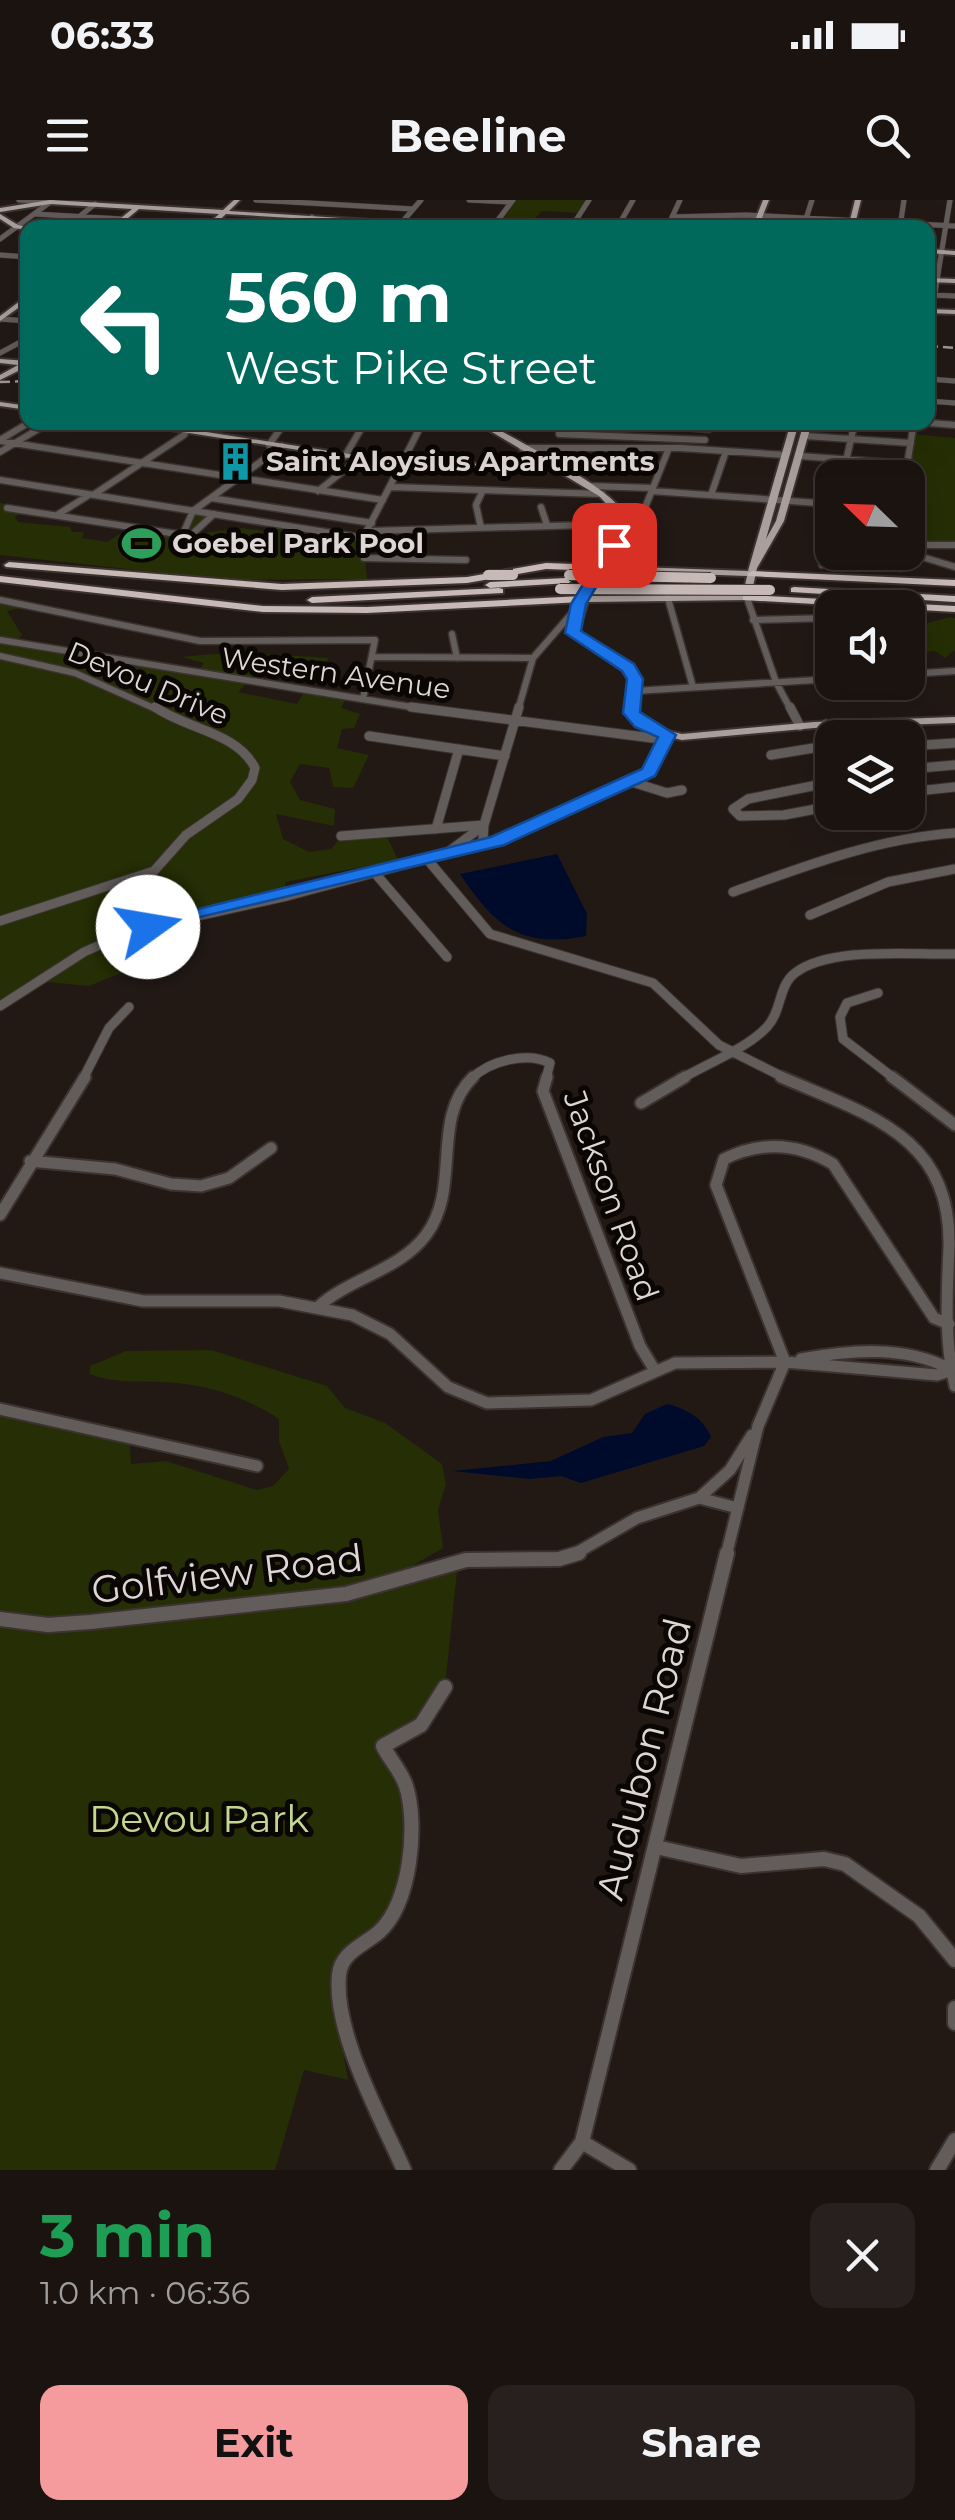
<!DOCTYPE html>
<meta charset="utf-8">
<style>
:root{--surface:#1a1310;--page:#27201e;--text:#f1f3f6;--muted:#9f9e9f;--line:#383230;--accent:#f59b9d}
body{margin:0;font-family:Montserrat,sans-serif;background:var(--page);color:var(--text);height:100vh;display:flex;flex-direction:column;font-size:38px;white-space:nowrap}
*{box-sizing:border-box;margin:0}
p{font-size:32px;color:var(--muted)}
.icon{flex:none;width:55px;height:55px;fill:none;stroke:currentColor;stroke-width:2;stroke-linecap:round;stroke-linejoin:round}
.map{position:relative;height:1970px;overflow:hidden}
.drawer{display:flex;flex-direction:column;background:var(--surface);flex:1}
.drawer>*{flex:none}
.guide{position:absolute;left:20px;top:20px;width:915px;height:210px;border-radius:20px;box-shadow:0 10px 40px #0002,0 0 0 2px var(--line);background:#00695c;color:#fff;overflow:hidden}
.needle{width:65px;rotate:293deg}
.buttons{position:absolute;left:815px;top:260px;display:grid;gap:20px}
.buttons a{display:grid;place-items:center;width:110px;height:110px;border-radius:20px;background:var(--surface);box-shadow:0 10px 40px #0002,0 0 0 2px var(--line);font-size:50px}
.pin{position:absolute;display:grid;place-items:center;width:85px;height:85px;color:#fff;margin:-42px;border-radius:20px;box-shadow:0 5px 15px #0006}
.me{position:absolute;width:110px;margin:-55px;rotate:77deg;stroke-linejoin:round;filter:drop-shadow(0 0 8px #0008)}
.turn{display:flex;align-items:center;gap:35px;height:210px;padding:0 40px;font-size:45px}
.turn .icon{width:130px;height:130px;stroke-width:2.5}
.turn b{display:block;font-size:70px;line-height:85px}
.round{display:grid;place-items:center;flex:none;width:105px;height:105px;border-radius:20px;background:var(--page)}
.summary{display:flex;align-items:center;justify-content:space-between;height:170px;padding:0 40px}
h1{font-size:60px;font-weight:700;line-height:75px;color:#1e9e55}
.cta{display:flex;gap:20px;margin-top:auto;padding:20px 40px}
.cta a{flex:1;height:115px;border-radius:20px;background:var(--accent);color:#111;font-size:40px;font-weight:700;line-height:115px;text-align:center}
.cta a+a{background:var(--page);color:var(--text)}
.status{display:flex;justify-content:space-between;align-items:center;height:70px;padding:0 50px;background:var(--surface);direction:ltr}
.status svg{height:28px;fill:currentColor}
header{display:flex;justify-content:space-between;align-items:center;height:130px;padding:0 40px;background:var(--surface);font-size:45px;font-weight:700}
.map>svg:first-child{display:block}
.green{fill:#252e04}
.water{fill:#000a2a}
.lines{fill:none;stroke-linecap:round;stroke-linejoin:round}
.minor-far4-casing{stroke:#3c3330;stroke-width:6}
.minor-far3-casing{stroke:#3c3330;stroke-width:9}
.minor-far2-casing{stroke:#3c3330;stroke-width:11}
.minor-far1-casing{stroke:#3c3330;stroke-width:15}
.minor-casing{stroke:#3c3330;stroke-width:18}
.major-casing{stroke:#3c3330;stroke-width:4}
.highway-casing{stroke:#3c3330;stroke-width:4}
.minor-far4{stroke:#625d5b;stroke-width:5}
.minor-far3{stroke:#625d5b;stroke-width:6}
.minor-far2{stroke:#625d5b;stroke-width:9}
.minor-far1{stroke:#625d5b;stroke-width:11}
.minor{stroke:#625d5b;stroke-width:14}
.major{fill:#aa9f9c;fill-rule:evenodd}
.highway{fill:#c7b9b5;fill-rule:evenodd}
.rail{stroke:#a09895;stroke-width:2.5;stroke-dasharray:10 5;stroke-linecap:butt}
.highway-bridge-casing{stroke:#3c3330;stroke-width:12;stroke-linecap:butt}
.highway-bridge{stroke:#c7b9b5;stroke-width:10}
.route{fill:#1a73e8;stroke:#114b97;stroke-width:2.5}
.labels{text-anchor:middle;stroke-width:10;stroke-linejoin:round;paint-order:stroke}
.far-poi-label{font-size:28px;font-weight:bold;fill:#ddd6d4;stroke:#090604;text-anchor:start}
.far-street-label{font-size:28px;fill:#ddd6d4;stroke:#090604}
.street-label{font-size:32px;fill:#ddd6d4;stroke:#090604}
.near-street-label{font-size:38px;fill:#ddd6d4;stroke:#090604}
.near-park-label{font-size:38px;fill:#c3d88e;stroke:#090604}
</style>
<div class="status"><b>06:33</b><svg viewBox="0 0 49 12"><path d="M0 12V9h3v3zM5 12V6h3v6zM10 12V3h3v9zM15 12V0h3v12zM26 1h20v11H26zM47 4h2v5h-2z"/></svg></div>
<header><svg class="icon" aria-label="menu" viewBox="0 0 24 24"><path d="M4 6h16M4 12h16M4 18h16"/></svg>Beeline<svg class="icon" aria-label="search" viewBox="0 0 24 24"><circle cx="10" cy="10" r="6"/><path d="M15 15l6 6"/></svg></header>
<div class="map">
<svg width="955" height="1970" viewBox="0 0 955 1970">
<rect width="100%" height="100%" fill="#221915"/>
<path class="green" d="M 513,0 L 589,0 L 580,13 L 542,11 L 527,27 L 493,27 Z
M 912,234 L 955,238 L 955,345 L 908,345 Z
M 0,303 L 30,308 L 15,317 L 18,322 L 70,327 L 72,332 L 84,332 L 82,338 L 107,342 L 129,328 L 181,335 L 193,315 L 211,316 L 198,334 L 240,328 L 271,332 L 288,326 L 363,338 L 367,379 L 228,380 L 0,355 Z
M 0,403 L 21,408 L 7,411 L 22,435 L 15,443 L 195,475 L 204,463 L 182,457 C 231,450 279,455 329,458 L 307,482 L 278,479 L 283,466 L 267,462 L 238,492 L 297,504 L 304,492 L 345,500 L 341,508 L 360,514 L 354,528 L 342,529 L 337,548 L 369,555 L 353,588 L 333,587 L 329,568 L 300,564 L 290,582 L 300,600 L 335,609 L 334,626 L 276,614 L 283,639 L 309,652 L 331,649 L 341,637 L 387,637 L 398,660 L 285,682 L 287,696 L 163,724 L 187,746 L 89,786 L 38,781 L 0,806 Z
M 950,417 L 955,418 L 955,450 L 945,458 L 935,451 L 913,452 L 908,428 Z
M 211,1150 L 327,1186 L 345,1208 L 385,1223 L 442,1264 L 446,1284 L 438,1310 L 443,1348 L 412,1366 L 458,1362 L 445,1487 L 439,1502 L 384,1546 L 411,1608 L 395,1708 L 349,1753 L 331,1780 L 348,1880 L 304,1870 L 275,1970 L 0,1970 L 0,1209 L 129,1236 L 131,1264 L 166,1261 L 257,1290 L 273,1286 L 289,1269 L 279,1241 L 279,1219 C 247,1198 214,1187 176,1183 C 146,1180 119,1185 90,1174 L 90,1166 L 126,1151 Z"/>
<path class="water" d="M 557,654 L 587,714 L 586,736 C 520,749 495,726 460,674 Z
M 667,1204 C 687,1209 703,1218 711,1237 L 704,1246 L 581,1283 L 561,1276 L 530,1279 L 453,1271 L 551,1261 L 603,1237 L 632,1233 L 645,1214 Z"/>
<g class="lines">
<defs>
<path id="minor-far4" d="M 19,0 L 49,2
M 256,0 L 413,9
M 469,0 L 511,2
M 35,14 L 122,19
M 672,17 L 746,15 L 955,26
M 900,27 L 904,0
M 65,28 L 95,4
M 302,28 L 312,17
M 397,28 L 421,0
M 492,28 L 513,0
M 571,28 L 589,0
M 617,28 L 633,0
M 667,28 L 680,0
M 803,28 L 812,0
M 0,39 L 53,0
M 0,55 L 28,57
M 931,95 L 955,96
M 932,111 L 950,0
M 0,119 L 28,121
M 0,153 L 28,138
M 928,179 L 955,181
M 928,201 L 955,203
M 312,222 L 344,223
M 918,222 L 933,223"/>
<path id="minor-far3" d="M 312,222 L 421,226
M 423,222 L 363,338 L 364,358 L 466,360
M 918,222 L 955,225
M 645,224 L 709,229
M 559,234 L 705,240
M 805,236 L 911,243
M 0,240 L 30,222
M 0,241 L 383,300
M 269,245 L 285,222
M 522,248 L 680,248 L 786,255
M 0,252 L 50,222
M 345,256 L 364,224
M 800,256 L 907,264
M 842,278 L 855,222
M 905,278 L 914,222
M 0,280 L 363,338
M 589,286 L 653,288
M 391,287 L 602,294
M 318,291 L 360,258
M 652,291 L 832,304
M 93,295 L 184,235 L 192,222
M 711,295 L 726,251
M 211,298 L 372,323
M 541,307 L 547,325
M 7,308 L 190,336 L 214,314
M 193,311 L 282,246
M 57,315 L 89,295
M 621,327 L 638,325 L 669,248
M 481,328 L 476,305 L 483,290
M 368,331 L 621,324
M 182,336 L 193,311
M 908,345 L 955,345
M 906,352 L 955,367
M 823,361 L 901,368 L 905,365 L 900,352
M 822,365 L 832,318
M 667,395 L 693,487
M 747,398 L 776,482 L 791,510
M 0,400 L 200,441 L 375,440 L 363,499
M 753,420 L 832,418
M 452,434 L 457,458
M 0,440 L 430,510
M 0,456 L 75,473 L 158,510
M 374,457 L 533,458
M 908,474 L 955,471
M 634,491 L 832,479
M 518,510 L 533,458 L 579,405"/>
<path id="minor-far2" d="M 411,507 L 652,538 L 667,535
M 790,507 L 800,526
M 826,524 L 833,538
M 369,536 L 505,556
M 908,546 L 955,543
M 771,555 L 832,545
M 908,569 L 955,565
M 632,582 L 667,593 L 682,590
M 832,582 L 748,599 L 733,609 L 740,616 L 784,615 L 832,606
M 908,592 L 955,587
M 436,629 L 459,549
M 341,636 L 484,625 L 483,640 L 489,643
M 451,650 L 484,625 L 519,507
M 427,659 L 490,734 L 653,783 L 719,845 L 787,879
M 374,672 L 447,757
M 733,692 C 805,666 878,638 955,633
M 810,715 L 888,682 L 955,669
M 0,721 L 154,671 L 186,635 L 238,599 L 252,580 L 255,568 C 237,532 186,529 155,507
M 878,793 L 847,803 L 840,817 L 843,839 L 895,879
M 0,806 L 84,752 L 131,731 L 287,696 L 511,636 L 647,574 L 667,535
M 83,879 L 109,828 L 129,807
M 471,879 C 489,861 527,851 550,863 L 546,879
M 681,879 C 708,863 746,849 767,827 C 782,811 778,786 795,773 C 830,746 912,755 955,754"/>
<path id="minor-far1" d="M 547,877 L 543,891 L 640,1146 L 654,1169
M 781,877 C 869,915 952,936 949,1048 C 947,1095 944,1140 955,1186
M 892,877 L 955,925
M 641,903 L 685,877
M 30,961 L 115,969 L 171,984 L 201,986 L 229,978 L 271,948
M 0,1015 L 85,877
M 0,1073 L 143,1101 L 279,1101 L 352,1115 L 390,1134 L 448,1187 L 487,1203 L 591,1200 L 675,1163 L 785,1162 L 937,1175 L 955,1169
M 318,1107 C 350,1078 400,1070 426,1035 C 462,987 430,919 473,877
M 801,1159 C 850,1150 905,1145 950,1169
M 785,1162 L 716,985 L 724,959 C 761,941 798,943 833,964 L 934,1118 L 949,1124
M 0,1209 L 257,1266
M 699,1298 L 738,1308
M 571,1356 L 637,1318 L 699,1298 L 730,1270 L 752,1235
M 726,1356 L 758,1226 L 785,1162"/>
<path id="minor" d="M 0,1419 L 48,1425 L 90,1422 L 346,1394 L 466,1360 L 559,1359 L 579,1353
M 656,1647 L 741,1666 L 824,1659 L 845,1664 L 919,1716 L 955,1760
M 955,1808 L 955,1823
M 582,1942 L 629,1970
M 404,1970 C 381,1918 333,1832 339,1775 C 341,1752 364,1745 379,1732 C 411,1703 418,1624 406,1586 C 401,1571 390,1560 383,1546 L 421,1525 L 445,1487
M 561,1970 L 582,1942 L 727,1353
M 937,1970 L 955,1940"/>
<path id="major" d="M 50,0 L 223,10 L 234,0 L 240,0 L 229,11 L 500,28 L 456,28 L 226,14 L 211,28 L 204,28 L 219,14 L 139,9 L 116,28 L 109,28 L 132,9 L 50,4 L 0,12 L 0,8 Z
M 763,0 L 769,0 L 758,28 L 752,28 Z
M 855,0 L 861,0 L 854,28 L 848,28 Z
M 0,14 L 18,25 L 31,28 L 28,28 L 28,30 L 14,28 L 0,19 Z
M 928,49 L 955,51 L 955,55 L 928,53 Z
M 928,78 L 955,79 L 955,83 L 928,82 Z
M 28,95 L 28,101 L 0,121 L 0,116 Z
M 928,109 L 955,110 L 955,114 L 928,113 Z
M 0,159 L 28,161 L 28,166 L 0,180 L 0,175 L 18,165 L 0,163 Z
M 0,202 L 28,206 L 28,210 L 0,206 Z
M 119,222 L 142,222 L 394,261 L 549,266 L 475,222 L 485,222 C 512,238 614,289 623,313 C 629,330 617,352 610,366 L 748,371 L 791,222 L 799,222 L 766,339 L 776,321 L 804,222 L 812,222 L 784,321 L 757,368 L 750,400 L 588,402 L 578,432 L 635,470 L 640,485 L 635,509 L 656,528 L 682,534 L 814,522 L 955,517 L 955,523 L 814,528 L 682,540 L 648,532 L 625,510 L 630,485 L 627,473 L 568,433 L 579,401 L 577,399 L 582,396 L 612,343 L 615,328 L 615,313 L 599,296 L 557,271 L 394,265 ZM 607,371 L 747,376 L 743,395 L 591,396 Z"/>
<path id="highway" d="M 9,362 L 282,384 L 467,377 L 546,363 L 601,365 L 606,368 L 601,371 L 546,369 L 467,383 L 282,390 L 6,367 L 4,365 Z
M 752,371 L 955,380 L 955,386 L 749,376 L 747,374 Z
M 0,376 L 263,406 L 367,407 L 582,396 L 587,399 L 582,402 L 367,413 L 263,412 L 0,382 Z
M 566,378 L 571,381 L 569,383 L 490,388 L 485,385 L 490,382 Z
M 794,387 L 955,396 L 955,402 L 791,392 L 791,388 Z
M 499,388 L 503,389 L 503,393 L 312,403 L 307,400 L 312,397 Z
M 747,395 L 955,406 L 955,412 L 743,400 L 743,396 Z"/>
</defs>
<use href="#minor-far4" class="minor-far4-casing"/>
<use href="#minor-far3" class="minor-far3-casing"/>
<use href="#minor-far2" class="minor-far2-casing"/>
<use href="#minor-far1" class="minor-far1-casing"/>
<use href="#minor" class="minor-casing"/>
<use href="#major" class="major-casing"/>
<use href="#highway" class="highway-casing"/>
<use href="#minor-far4" class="minor-far4"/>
<use href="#minor-far3" class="minor-far3"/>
<use href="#minor-far2" class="minor-far2"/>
<use href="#minor-far1" class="minor-far1"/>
<use href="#minor" class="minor"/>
<use href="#major" class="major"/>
<use href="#highway" class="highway"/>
<path class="rail" d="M 928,146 L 955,148
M 0,182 L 28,181"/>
<defs>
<path id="highway-bridge" d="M 488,375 L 513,375
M 569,375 L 711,378
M 560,389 L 770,390"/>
</defs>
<use href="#highway-bridge" class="highway-bridge-casing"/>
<use href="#highway-bridge" class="highway-bridge"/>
</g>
<path class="route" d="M 609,342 L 621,345 L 586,404 L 581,431 L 634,464 L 643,479 L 640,512 L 676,535 L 655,576 L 504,645 L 141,731 L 141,723 L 491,637 L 642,569 L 658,537 L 635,527 L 623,513 L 627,479 L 622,471 L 565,433 L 571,404 Z"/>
<defs>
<symbol id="building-bare" viewBox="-9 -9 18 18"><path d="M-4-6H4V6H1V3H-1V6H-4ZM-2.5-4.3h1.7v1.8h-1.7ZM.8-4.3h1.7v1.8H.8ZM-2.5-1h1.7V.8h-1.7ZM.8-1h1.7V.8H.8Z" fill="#0f9aa8" stroke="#090604" stroke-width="2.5" paint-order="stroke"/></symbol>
<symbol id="stadium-bare" viewBox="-9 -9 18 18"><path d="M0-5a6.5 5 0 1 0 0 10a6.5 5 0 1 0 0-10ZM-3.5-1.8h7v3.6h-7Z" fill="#2e9e5b" stroke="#090604" stroke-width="2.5" paint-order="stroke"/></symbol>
</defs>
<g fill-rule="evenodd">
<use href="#building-bare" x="208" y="234" width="55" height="55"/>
<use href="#stadium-bare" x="114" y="316" width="55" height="55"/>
</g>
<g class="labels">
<g class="far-poi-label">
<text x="266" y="271">Saint Aloysius Apartments</text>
<text x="172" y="353">Goebel Park Pool</text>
</g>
<g class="far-street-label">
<text transform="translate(336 473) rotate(8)" y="10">Western Avenue</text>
<text transform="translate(148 483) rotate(23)" y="10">Devou Drive</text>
</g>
<g class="street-label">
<text transform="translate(611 996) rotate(70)" y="11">Jackson Road</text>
</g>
<g class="near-street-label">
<text transform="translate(227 1374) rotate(-7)" y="13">Golfview Road</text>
<text transform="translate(644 1559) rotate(-76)" y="13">Audubon Road</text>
</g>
<g class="near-park-label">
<text x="199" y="1632">Devou Park</text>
</g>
</g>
</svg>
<div class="buttons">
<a><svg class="needle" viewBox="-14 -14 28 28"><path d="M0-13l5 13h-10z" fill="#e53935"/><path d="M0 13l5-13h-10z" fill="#9f9e9f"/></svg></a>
<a><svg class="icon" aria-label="sound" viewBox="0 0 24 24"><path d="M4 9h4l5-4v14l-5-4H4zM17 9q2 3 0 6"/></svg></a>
<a><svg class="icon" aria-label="layers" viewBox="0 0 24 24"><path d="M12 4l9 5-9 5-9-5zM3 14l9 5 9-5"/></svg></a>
</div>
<div class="pin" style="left:614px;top:345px;background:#d93025"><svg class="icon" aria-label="arrive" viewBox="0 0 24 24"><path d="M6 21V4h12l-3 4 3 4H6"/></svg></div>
<svg class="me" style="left:148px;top:727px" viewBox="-20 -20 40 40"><circle r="19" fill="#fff"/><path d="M0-13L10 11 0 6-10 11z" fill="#1a73e8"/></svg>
<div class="guide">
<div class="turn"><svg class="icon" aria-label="left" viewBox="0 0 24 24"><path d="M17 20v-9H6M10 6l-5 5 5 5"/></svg><div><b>560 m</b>West Pike Street</div></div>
</div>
</div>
<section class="drawer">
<div class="summary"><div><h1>3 min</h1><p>1.0 km · 06:36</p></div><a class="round"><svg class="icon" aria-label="close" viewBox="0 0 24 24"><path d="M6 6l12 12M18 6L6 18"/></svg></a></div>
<div class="cta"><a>Exit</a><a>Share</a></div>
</section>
